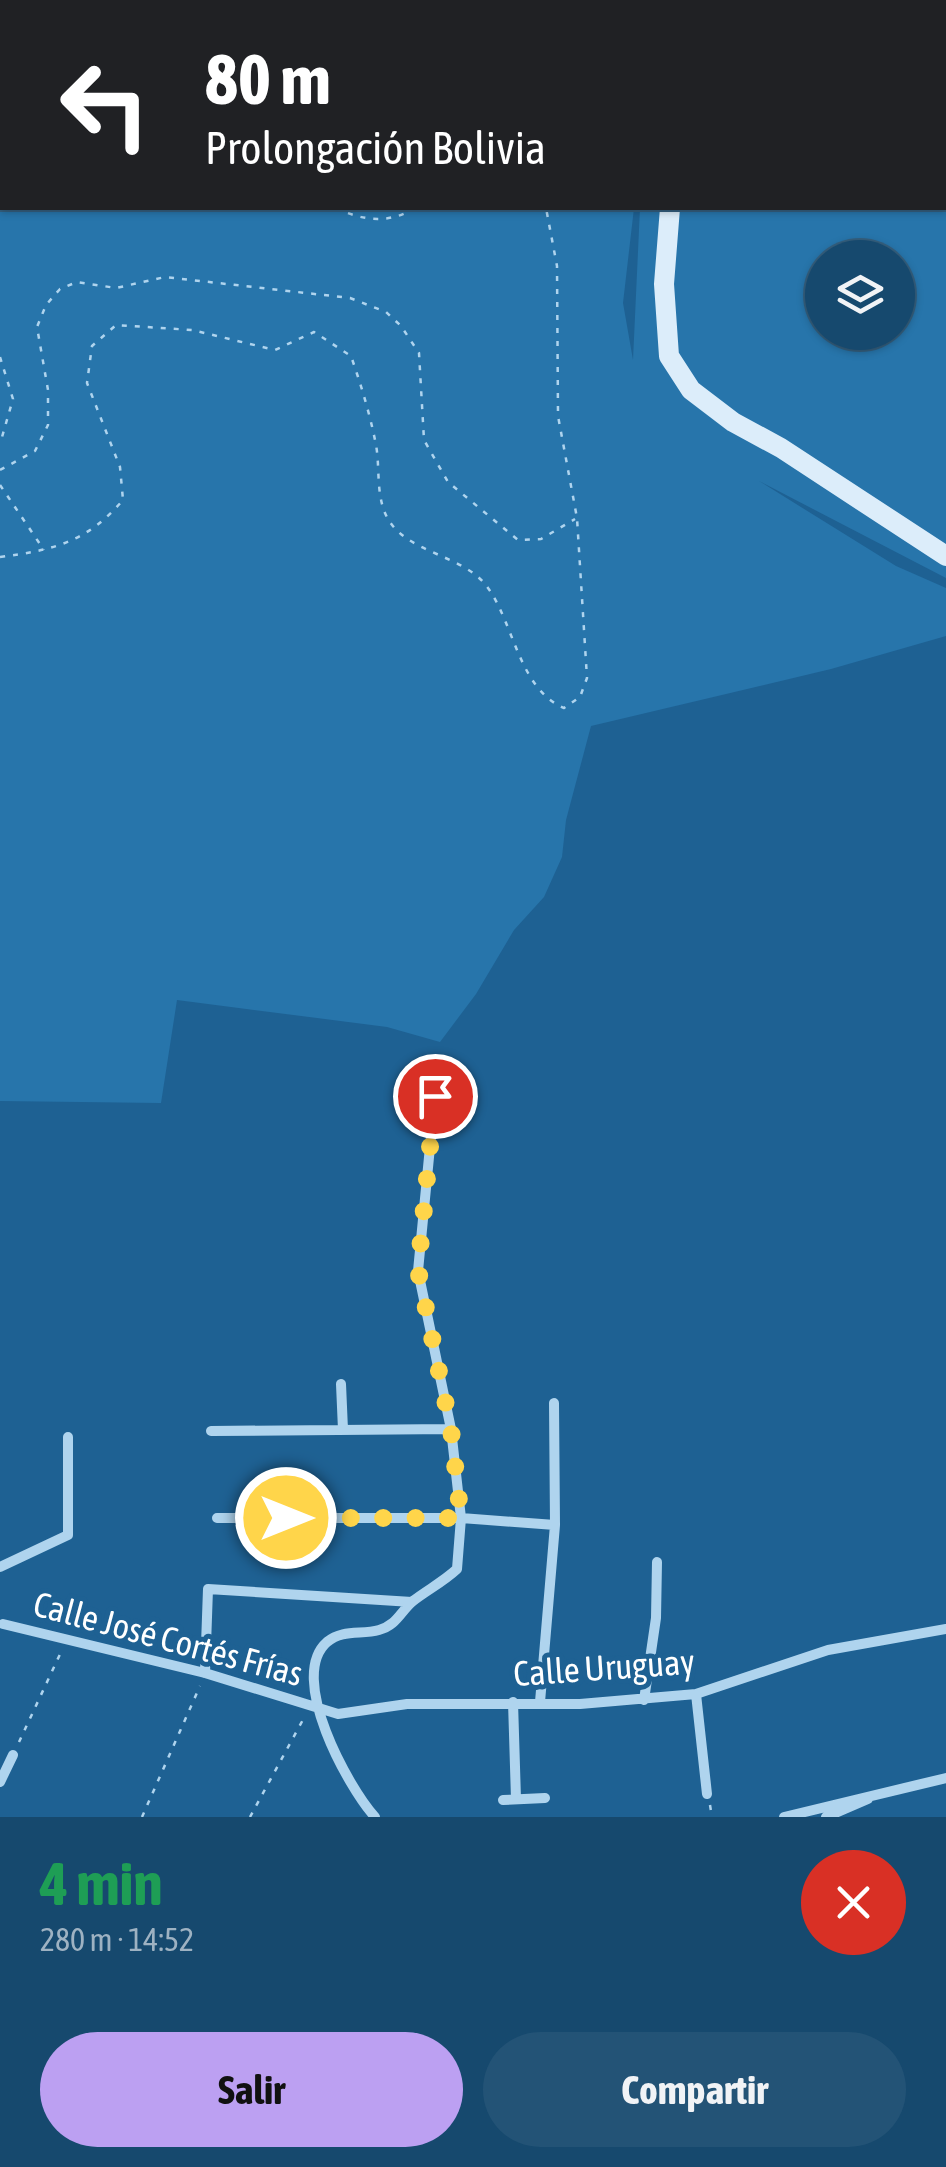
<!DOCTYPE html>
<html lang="es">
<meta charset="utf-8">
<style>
:root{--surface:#16496e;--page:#235376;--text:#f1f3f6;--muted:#9eb2c2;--line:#356181;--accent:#bca0f2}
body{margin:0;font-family:"Asap Condensed",sans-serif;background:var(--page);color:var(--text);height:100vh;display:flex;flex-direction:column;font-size:38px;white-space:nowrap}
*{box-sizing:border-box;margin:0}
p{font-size:32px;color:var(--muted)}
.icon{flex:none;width:55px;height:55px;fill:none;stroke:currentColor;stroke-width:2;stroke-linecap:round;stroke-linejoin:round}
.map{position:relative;height:1817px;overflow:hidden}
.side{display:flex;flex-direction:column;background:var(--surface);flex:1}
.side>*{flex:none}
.top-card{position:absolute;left:0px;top:0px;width:948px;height:210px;box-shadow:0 2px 8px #0004,0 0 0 2px var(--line);background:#202124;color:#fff;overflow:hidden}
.buttons{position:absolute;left:805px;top:240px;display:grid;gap:20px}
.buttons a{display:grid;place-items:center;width:110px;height:110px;border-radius:50%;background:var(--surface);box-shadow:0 2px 8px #0004,0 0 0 2px var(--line);font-size:50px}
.pin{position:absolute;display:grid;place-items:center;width:85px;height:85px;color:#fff;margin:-42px;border:5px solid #fff;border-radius:50%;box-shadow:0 2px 10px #0007}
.me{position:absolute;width:110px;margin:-55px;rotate:90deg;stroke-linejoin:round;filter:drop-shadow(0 0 8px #0008)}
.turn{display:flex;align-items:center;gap:35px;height:210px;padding:0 40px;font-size:45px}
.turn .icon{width:130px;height:130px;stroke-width:2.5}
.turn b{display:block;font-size:70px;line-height:85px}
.round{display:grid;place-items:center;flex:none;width:105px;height:105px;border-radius:52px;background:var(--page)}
.head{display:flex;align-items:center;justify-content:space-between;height:170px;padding:0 40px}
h1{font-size:60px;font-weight:700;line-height:75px;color:#1e9e55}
.button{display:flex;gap:20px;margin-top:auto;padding:20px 40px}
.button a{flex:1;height:115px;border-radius:60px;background:var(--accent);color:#111;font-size:40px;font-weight:700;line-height:115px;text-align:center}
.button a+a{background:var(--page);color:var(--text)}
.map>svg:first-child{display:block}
.green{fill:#2775ab;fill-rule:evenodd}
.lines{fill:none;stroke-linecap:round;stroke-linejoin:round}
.path{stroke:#afd4ee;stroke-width:2.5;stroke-dasharray:5 8;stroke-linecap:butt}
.minor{stroke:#afd4ee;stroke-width:10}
.secondary{stroke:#dcedfa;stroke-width:20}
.route{stroke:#ffd54a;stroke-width:18;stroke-dasharray:0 32.4}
.labels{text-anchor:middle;stroke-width:10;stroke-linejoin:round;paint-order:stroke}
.street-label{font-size:35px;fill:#fff;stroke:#1e6193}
</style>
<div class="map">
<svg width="946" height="1817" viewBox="0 0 946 1817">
<rect width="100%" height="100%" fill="#1e6193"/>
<path class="green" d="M 0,0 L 893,0 L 2,2 L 2,208 L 634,208 L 623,303 L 633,360 L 640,208 L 945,208 L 945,2 L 914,2 L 946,0 L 946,578 L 759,481 L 896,566 L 946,588 L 946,636 L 831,669 L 591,726 L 566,820 L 562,857 L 544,897 L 514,930 L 476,994 L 440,1042 L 387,1027 L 177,1000 L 161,1103 L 0,1101 ZM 822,258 L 898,258 L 898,332 L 822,332 Z"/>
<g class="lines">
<path class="path" d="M 505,0 L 506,2
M 0,157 L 2,156
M 229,208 L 270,208
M 336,208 C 363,221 389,224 415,208
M 0,357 L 13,399 L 0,444
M 0,470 L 35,451 L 48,425 L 48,390 L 37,327 L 46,305 L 60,289 L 77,282 L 116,288 L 165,277 L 350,298 L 386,312 L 401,326 L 419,353 L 424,440 L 448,482 L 518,540 L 541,539 L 575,519
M 0,485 L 44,550
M 0,557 C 54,550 87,542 123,500 L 120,467 L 87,383 L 92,346 L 116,325 L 192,330 L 275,350 L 314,332 L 351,356 C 361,385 370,414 376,445 C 380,467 376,491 385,513 C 402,554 464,553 488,588 C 514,624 519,689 564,708 L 580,697 L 587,678 L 577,518 L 558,416 L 557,266 L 546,208
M 19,1742 L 62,1650
M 710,1805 L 712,1817
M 142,1817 L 200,1686
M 250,1817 L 305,1716"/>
<path class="minor" d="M 341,1384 L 343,1430
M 211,1431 L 451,1429
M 217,1518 L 461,1518 L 555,1525
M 0,1567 L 68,1535 L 68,1437
M 3,1624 L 205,1673 L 338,1714 L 407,1704 L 580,1704 L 696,1694 L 828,1650 L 946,1629
M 205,1673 L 208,1589 L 412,1602
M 696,1694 L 707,1794
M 644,1700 L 656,1618 L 657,1562
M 513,1702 L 516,1799
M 540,1702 L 555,1525 L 554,1403
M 0,1782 L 13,1755
M 503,1800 L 545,1798
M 375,1817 C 348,1787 287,1677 327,1642 C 343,1629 361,1635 379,1630 C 397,1625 400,1612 413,1601 C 427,1590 443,1582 457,1569 L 461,1518 L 451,1429 L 418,1271 L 435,1095
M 784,1817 L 946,1778
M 826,1817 L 868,1799"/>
<path class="secondary" d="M 932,2 L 934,0
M 670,208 L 664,284 L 669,356 L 691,390 L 733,422 L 781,448 L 946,556"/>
</g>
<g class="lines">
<path class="route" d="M 286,1518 L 461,1518 L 451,1429 L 418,1270 L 435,1096"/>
</g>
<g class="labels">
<g class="street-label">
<text transform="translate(168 1639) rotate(15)" y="12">Calle José Cortés Frías</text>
<text transform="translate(604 1668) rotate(-4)" y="12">Calle Uruguay</text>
</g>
</g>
</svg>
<div class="buttons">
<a><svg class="icon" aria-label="layers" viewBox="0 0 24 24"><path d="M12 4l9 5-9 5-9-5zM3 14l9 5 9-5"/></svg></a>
</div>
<div class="pin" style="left:435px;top:1096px;background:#d93025"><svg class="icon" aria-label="arrive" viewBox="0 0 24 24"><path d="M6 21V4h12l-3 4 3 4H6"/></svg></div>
<svg class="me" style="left:286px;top:1518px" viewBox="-20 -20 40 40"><circle r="17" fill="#ffd54a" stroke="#fff" stroke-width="3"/><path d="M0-11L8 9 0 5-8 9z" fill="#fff"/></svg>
<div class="top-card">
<div class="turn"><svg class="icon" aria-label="left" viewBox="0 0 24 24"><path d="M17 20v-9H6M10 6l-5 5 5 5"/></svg><div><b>80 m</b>Prolongación Bolivia</div></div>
</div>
</div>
<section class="side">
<div class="head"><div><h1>4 min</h1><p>280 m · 14:52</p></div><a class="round" style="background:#d93025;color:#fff"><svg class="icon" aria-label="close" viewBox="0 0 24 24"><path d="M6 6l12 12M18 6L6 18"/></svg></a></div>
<div class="button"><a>Salir</a><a>Compartir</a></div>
</section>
